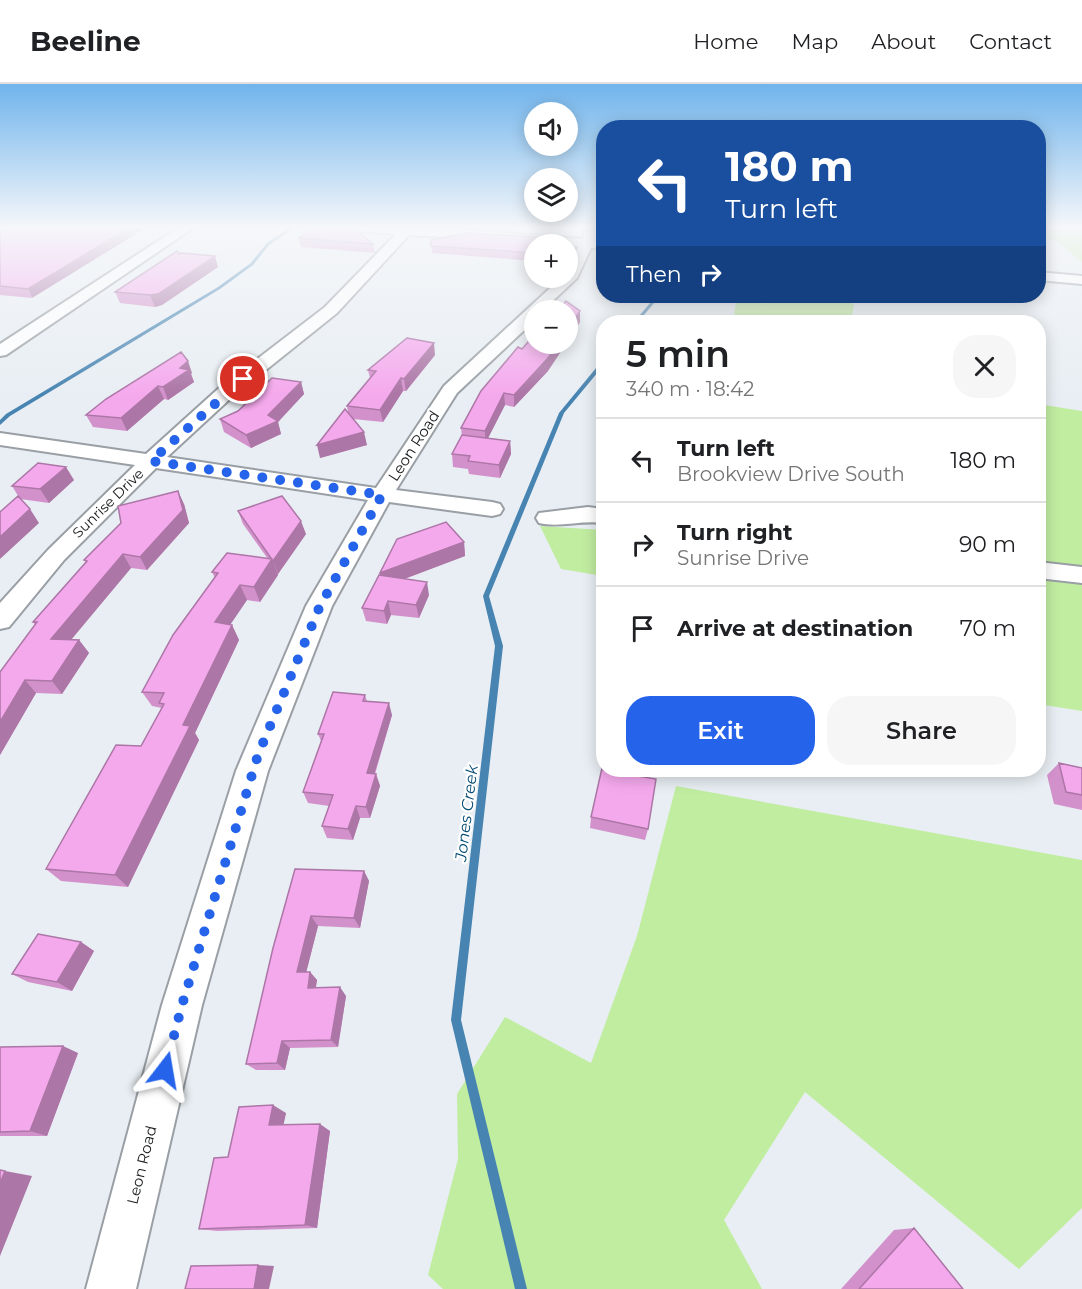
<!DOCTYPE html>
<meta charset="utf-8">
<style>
:root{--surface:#fff;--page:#f6f6f6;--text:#202124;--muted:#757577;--line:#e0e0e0;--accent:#2563eb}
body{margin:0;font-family:Montserrat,sans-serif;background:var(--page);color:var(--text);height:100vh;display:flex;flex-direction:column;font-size:22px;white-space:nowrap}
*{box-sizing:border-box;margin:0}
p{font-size:20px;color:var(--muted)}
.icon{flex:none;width:33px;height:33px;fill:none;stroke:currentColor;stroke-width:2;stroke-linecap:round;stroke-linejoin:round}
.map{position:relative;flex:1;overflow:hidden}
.side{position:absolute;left:596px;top:231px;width:450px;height:462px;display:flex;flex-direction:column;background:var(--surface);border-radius:24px;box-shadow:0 3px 15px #0003}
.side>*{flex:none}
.guide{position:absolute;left:596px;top:36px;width:450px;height:183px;border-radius:24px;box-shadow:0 3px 15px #0003;background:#1a4fa0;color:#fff;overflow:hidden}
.fabs{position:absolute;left:524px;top:18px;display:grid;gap:12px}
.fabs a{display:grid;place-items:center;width:54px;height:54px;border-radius:50%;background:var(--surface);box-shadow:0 3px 15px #0003;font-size:30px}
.pin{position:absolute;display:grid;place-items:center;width:51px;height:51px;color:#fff;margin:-26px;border:3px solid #fff;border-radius:50%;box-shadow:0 2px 6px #0007}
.me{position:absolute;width:66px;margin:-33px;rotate:14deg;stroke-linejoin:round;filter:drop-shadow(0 0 4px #0008)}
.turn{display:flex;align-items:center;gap:21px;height:126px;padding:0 30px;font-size:27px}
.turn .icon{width:78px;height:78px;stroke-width:2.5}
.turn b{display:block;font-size:42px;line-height:51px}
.then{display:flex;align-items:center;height:57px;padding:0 30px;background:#0003;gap:12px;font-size:22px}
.round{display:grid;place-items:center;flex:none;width:63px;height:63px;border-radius:24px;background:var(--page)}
.summary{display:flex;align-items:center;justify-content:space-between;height:102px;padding:0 30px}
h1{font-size:36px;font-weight:600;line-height:45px}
.primary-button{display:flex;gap:12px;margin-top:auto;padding:12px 30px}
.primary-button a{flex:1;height:69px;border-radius:24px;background:var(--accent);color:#fff;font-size:24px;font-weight:600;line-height:69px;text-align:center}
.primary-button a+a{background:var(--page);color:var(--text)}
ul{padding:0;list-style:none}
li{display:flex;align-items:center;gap:18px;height:84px;padding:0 30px;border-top:2px solid var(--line)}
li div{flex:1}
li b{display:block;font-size:22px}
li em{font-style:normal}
header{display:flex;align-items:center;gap:36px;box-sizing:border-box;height:84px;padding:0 30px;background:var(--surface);border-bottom:2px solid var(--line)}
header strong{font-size:28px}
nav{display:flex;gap:33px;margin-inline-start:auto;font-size:21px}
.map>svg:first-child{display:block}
.green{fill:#c1eda1}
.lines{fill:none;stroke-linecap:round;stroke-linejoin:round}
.stream{fill:#4784b1;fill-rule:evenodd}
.street-casing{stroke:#999fa4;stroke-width:4}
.street{fill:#fff;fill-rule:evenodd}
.wall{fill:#d391cc}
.shaded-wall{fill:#ac76a6}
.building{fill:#f5a9ed;stroke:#ac76a6;stroke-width:1.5}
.route{stroke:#2563eb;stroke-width:10;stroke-dasharray:0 18}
.labels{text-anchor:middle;stroke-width:4.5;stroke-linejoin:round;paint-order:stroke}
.far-street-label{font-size:14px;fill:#16181a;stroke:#fff}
.street-label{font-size:15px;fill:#16181a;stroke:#fff}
.water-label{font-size:16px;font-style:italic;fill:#064d75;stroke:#fff}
</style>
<header>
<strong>Beeline</strong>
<nav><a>Home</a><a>Map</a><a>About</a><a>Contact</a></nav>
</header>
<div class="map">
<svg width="1082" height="1205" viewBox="0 0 1082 1205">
<rect width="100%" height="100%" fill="#e8eef3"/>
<path class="green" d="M 1038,142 L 1082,142 L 1082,178 L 1055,156 L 1038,154 Z
M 737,212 L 843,213 L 854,221 L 851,238 L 733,238 Z
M 1038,320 L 1082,327 L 1082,627 L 1038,620 Z
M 540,442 L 603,446 L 603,492 L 561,485 Z
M 676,702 L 1082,776 L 1082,1124 L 1019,1185 L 805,1008 L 724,1136 L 762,1205 L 443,1205 L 428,1191 L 458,1075 L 457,1010 L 505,933 L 591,979 L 637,852 Z"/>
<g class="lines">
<path class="stream" d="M 292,142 L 297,142 L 269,161 L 253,181 L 220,205 L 10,332 L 0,341 L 0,336 L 6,330 L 218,203 L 251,179 L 267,159 Z
M 656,212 L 660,212 L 638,238 L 634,238 Z
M 601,278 L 603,278 L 603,282 L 564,329 L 489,512 L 503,562 L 461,936 L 527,1205 L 515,1205 L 451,936 L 495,562 L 483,512 L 559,329 Z"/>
<defs>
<path id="street" d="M 181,142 L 196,142 L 6,271 L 0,272 L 0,260 Z
M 337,142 L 416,142 L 582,155 L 589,142 L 599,142 L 595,156 L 603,157 L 603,165 L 591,164 L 577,194 L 543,226 L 534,226 L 534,237 L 457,309 L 396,406 L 492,418 L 500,420 L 503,425 L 500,430 L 492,432 L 389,418 L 332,522 L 268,687 L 202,921 L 136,1205 L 86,1205 L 162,921 L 236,687 L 306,522 L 368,416 L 156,384 L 64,476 L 9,543 L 0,545 L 0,519 L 48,466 L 135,381 L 0,361 L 0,349 L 146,370 L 218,305 L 325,223 L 396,150 L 343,146 ZM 409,151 L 567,160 L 578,163 L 567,187 L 567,194 L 561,194 L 444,302 L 376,404 L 167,373 L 232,313 L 337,229 Z
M 1038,188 L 1082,192 L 1082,200 L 1038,196 Z
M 588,423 L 603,425 L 603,439 C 582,436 559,444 539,439 L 536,434 L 539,429 Z
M 1038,478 L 1082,483 L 1082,499 L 1038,494 Z"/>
</defs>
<use href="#street" class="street-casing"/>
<use href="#street" class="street"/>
</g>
<path class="wall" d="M 0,148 L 32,214 L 0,211 Z
M 299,154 L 373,160 L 375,169 L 301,163 Z
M 431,156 L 534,160 L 534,177 L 432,169 Z
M 179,170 L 218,183 L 162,221 L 155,223 L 120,219 L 115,208 Z
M 522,265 L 548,287 L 514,323 L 505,321 L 488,354 L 510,357 L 511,370 L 500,394 L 469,390 L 468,385 L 453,383 L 452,370 L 462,352 L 461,344 Z
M 435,271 L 406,307 L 403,307 L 383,338 L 353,335 L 367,361 L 320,374 L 348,329 L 347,322 L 370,294 L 368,286 Z
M 192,289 L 191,290 L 194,298 L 168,316 L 164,315 L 127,347 L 93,343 L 86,331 Z
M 301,298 L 304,310 L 278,338 L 281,350 L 251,364 L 224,348 L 220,335 Z
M 74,396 L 49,419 L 20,415 L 12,402 Z
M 184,420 L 189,439 L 147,486 L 131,484 L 71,555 L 79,556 L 89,569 L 62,610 L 36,609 L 0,671 L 0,588 L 35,541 L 33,538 L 86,479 L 84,476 Z
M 238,427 L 306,450 L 278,490 L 278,489 L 278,491 L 260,518 L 247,516 L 230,540 L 232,541 L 239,556 L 195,649 L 199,656 L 128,803 L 61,797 L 46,785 L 141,662 L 162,624 L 152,622 L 142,608 L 215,494 L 212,488 L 268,475 L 243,440 Z
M 464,458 L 465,472 L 404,495 L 429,511 L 419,534 L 391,531 L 387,540 L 366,537 L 362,524 L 380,492 L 380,489 Z
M 365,611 L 367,617 L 392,631 L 375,690 L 376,690 L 380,702 L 370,734 L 360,734 L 353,756 L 327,754 L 322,742 L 329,722 L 308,719 L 303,708 L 321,657 L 318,650 Z
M 1059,679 L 1082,684 L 1082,726 L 1054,720 L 1047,691 Z
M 591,733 L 648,745 L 645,756 L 590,744 Z
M 364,787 L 369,797 L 360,844 L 318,842 L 306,888 L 310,888 L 317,896 L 316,904 L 346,912 L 338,963 L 290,964 L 285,986 L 256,986 L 246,980 L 273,864 Z
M 81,858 L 94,867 L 72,907 L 28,898 L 12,890 Z
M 0,963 L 78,969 L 47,1052 L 0,1052 Z
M 286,1029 L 283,1041 L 330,1047 L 317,1144 L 217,1147 L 199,1145 L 228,1073 Z
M 914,1144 L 963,1205 L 841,1205 L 894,1146 Z"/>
<path class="shaded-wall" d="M 0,142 L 8,142 L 0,146 Z
M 132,142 L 149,142 L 32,214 L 28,205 Z
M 215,172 L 218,183 L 162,221 L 155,223 L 150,211 Z
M 580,227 L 580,238 L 567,258 L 567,246 Z
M 434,259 L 435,271 L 406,307 L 404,295 Z
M 558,260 L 566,260 L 548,287 L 514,323 L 514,311 Z
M 188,277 L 192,289 L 191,290 L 194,298 L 168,316 L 163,303 L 180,284 Z
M 401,294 L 403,307 L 383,338 L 380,326 Z
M 301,298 L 304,310 L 278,338 L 281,350 L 251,364 L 246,351 L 268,331 Z
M 158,302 L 164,315 L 127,347 L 121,334 Z
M 504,309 L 505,321 L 485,360 L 485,347 Z
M 364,348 L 367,361 L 320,374 L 317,361 Z
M 510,357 L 511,370 L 500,394 L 499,381 Z
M 66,383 L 74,396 L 49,419 L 40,405 Z
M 178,407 L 184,420 L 189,439 L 147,486 L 140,473 Z
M 30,425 L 39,439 L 0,475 L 0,453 Z
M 301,437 L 306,450 L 278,490 L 273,477 Z
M 464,458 L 465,472 L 383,503 L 380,489 Z
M 123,470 L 131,484 L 61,568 L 51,555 Z
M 272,475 L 278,491 L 260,518 L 254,503 Z
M 427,498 L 429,511 L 419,534 L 416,521 Z
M 240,501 L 247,516 L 222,553 L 215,538 Z
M 388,517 L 391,531 L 387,540 L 384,527 Z
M 232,541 L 239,556 L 195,649 L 199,656 L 128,803 L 115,791 L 183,641 Z
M 79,556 L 89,569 L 62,610 L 52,597 Z
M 25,596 L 36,609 L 0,671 L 0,638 Z
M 389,619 L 392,631 L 371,701 L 367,689 Z
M 376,690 L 380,702 L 370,734 L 366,723 Z
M 356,722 L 360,734 L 353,756 L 348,745 Z
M 364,787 L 369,797 L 360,844 L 354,834 Z
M 311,832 L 318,842 L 304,897 L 297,888 Z
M 81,858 L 94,867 L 72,907 L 57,898 Z
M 310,888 L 317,896 L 314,912 L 308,904 Z
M 340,903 L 346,912 L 338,963 L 331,956 Z
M 282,957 L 290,964 L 285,986 L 277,979 Z
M 63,962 L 78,969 L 47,1052 L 30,1047 Z
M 273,1021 L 286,1029 L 282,1048 L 269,1041 Z
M 320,1040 L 330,1047 L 317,1144 L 305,1141 Z
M 5,1087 L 32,1092 L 0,1172 L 0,1099 Z
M 258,1181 L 274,1182 L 269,1205 L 254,1205 Z"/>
<path class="building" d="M 13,142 L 132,142 L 28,205 L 0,202 L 0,148 Z
M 314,142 L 350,142 L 373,160 L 299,154 Z
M 466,149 L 538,153 L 541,160 L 534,160 L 534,169 L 431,162 L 431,156 Z
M 177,167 L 179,170 L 181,169 L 215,172 L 158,210 L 150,211 L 115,208 Z
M 566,217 L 580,227 L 567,246 L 567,226 L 559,226 Z
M 534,251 L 534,260 L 558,260 L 548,274 L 514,311 L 504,309 L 485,347 L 461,344 L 481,307 L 518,263 L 522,265 Z
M 407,254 L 434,259 L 404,295 L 401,294 L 380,326 L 347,322 L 376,287 L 368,286 Z
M 181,268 L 188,277 L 180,284 L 189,286 L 163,303 L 158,302 L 121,334 L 86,331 L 106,315 Z
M 272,294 L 301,298 L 268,331 L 278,337 L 246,351 L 220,335 L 238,327 Z
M 345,325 L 364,348 L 317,361 Z
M 462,351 L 510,357 L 499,381 L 468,377 L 470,372 L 452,370 Z
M 38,379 L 66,383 L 40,405 L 12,402 Z
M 178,407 L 183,426 L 140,473 L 123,470 L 51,555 L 79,556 L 52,597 L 25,596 L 0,638 L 0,588 L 37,538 L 33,538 L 87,477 L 84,476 L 121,439 L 118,422 Z
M 18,412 L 30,425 L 0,453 L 0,428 Z
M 282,412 L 301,437 L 273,477 L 238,427 Z
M 446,438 L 464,458 L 380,489 L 397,455 Z
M 227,469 L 272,475 L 254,503 L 240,501 L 215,538 L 232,541 L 183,641 L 190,642 L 115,791 L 46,785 L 116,661 L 141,662 L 164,620 L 159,619 L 164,609 L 142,608 L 173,551 L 218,489 L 212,488 Z
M 379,491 L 427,498 L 416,521 L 388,517 L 384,527 L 362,524 Z
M 333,608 L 365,611 L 363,617 L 389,619 L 367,689 L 376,690 L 366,723 L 356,722 L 348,745 L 322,742 L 333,711 L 303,708 L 324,650 L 318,650 Z
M 1059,679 L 1082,684 L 1082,711 L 1066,708 Z
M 602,684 L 603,686 L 656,695 L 648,745 L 591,733 Z
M 295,785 L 364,787 L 354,834 L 311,832 L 297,888 L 310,888 L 308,904 L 340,903 L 331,956 L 282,957 L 277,979 L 246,980 L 273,864 Z
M 38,850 L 81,858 L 57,898 L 12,890 Z
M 63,962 L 30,1047 L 0,1048 L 0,963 Z
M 273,1021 L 269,1041 L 320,1040 L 305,1141 L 199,1145 L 214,1074 L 228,1073 L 239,1023 Z
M 0,1086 L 5,1087 L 0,1099 Z
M 914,1144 L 963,1205 L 859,1205 Z
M 258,1181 L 254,1205 L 185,1205 L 191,1182 Z"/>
<linearGradient id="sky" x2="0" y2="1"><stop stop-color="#70b4ec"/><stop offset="0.46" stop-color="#f5f7fa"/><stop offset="1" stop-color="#f5f7fa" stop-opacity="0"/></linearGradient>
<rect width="1082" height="311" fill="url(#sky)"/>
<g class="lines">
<path class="route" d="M 165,986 L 182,921 L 258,671 L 320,522 L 382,411 L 151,377 L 243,295"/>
</g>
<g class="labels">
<g class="far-street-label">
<text transform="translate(108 419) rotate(-44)" y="5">Sunrise Drive</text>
</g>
<g class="street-label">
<text transform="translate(414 362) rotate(-57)" y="5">Leon Road</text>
<text transform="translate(142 1081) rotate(-76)" y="5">Leon Road</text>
</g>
<g class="water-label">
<text transform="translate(466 729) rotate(-83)" y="6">Jones Creek</text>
</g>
</g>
</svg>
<div class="fabs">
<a><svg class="icon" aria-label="sound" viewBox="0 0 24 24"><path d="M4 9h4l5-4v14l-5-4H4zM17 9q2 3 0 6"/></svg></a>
<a><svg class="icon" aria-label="layers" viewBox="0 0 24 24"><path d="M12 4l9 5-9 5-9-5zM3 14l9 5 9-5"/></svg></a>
<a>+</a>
<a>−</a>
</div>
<div class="pin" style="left:243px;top:295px;background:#d93025"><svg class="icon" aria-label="arrive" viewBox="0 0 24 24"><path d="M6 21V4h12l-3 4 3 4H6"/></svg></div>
<svg class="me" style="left:165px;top:986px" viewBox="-20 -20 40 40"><path d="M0-17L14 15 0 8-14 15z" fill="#2563eb" stroke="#fff" stroke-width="4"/></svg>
<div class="guide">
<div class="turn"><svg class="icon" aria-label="left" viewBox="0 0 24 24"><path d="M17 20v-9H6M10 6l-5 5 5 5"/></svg><div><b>180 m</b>Turn left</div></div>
<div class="then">Then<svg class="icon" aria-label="right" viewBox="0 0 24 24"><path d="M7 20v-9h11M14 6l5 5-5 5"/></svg></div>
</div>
<section class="side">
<div class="summary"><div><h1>5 min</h1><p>340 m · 18:42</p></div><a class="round"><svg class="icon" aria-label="close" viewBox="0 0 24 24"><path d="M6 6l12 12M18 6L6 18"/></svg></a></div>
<ul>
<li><svg class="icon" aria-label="left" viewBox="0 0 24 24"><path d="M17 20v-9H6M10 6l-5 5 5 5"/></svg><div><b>Turn left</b><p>Brookview Drive South</p></div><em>180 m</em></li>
<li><svg class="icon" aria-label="right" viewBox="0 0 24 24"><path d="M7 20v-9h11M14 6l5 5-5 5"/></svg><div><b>Turn right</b><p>Sunrise Drive</p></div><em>90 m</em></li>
<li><svg class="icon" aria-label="arrive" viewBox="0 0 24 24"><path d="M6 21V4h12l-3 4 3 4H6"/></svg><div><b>Arrive at destination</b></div><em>70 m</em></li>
</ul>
<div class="primary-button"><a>Exit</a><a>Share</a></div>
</section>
</div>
